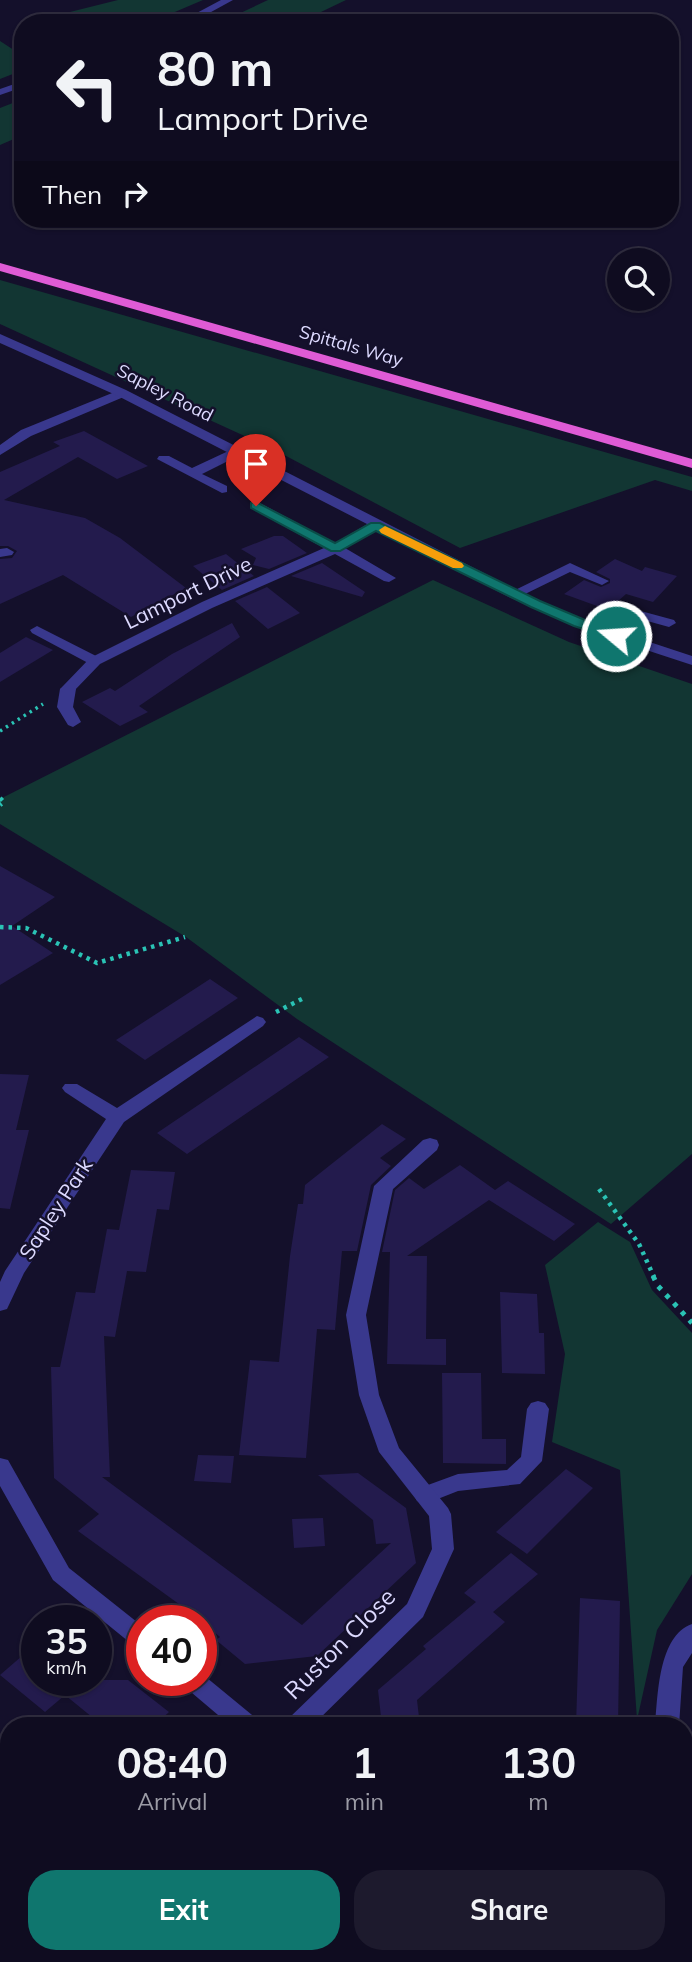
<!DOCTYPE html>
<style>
:root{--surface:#0f0c20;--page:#1d1a2d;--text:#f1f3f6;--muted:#9b9ba5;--line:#2f2c3e;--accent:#0f766e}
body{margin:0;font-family:Mulish,sans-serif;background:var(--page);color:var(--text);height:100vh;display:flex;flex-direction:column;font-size:26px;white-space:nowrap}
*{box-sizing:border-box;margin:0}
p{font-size:23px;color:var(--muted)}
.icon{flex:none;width:38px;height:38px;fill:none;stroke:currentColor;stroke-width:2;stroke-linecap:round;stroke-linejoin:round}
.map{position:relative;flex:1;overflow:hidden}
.details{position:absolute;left:0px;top:1717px;width:693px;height:247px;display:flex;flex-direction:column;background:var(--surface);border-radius:28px 28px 0 0;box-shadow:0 2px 5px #0004,0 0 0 2px var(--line)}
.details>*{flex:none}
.top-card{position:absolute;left:14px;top:14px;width:665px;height:214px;border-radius:28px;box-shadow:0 2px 5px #0004,0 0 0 2px var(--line);background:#0f0c20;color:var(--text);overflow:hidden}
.controls{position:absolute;left:607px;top:248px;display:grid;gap:14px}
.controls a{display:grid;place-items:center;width:63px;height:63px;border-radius:50%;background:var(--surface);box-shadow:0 2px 5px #0004,0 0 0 2px var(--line);font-size:35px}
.speed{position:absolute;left:21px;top:1605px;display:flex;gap:14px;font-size:35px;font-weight:700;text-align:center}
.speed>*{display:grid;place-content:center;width:91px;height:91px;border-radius:50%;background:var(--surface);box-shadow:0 2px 5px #0004,0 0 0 2px var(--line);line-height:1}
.speed small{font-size:18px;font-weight:400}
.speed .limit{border:10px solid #d22;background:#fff;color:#111}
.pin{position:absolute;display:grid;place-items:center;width:60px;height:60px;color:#fff;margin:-72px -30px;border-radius:50% 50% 50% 0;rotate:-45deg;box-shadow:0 0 7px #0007}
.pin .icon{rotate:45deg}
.me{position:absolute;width:77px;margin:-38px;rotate:288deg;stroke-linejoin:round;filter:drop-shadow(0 0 5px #0008)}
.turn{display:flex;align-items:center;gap:24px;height:147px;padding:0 28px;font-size:32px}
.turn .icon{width:91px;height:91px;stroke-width:2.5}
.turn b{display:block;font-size:49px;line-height:60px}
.then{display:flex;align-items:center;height:66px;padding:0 28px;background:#0003;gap:14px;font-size:26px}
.eta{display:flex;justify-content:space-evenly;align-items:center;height:119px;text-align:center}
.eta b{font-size:42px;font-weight:700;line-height:49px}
.action{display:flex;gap:14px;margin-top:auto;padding:14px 28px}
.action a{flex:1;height:80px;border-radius:28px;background:var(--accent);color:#fff;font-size:28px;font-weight:700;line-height:80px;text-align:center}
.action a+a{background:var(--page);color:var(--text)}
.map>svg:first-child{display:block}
.green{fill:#123633}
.building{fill:#231b4d}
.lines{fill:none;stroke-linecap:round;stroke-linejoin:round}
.path-far2{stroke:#2ac3b5;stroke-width:3.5;stroke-dasharray:2.5 4.5;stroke-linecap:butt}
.path-far1{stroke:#2ac3b5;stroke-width:4.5;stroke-dasharray:3.5 5;stroke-linecap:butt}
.path{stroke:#2ac3b5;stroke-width:5;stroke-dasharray:4.5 7;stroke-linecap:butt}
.service{fill:#39388d;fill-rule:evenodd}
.minor{fill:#39388d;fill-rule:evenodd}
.tertiary{fill:#39388d;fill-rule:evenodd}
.trunk{fill:#df5bd5;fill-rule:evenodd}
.route{fill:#0f766e;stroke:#0a4d48;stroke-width:2}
.slow{fill:#f59e0b}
.labels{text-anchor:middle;stroke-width:5;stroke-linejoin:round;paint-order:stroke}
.far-street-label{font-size:18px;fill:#dddaff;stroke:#14102b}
.street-label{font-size:21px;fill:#dddaff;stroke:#14102b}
.near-street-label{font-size:24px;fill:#dddaff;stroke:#14102b}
</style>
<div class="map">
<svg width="692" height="1962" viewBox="0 0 692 1962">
<rect width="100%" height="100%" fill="#14102b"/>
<path class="green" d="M 118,0 L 203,0 L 149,23 L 26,23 Z
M 268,0 L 346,0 L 298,23 L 219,23 Z
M 0,41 L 23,56 L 23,70 L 0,79 Z
M 23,99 L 23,135 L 0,145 L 0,108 Z
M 0,280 L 692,477 L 692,491 L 655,480 L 460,548 L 271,448 L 0,324 Z
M 433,580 L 569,642 L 692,684 L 692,1154 L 611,1224 L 297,1019 L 186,937 L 0,824 L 0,799 Z
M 598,1222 L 630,1242 L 652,1290 L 692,1333 L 692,1574 L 657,1630 L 637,1720 L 620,1470 L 552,1442 L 565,1354 L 545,1265 Z
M 335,1955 L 542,1955 L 510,1962 L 337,1962 Z"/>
<path class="building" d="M 84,431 L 148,466 L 117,479 L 78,457 L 4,500 L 85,518 L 120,538 L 186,588 L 131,617 L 63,575 L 0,604 L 0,559 L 12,558 L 17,551 L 8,546 L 0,546 L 0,472 L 60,446 L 53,442 Z
M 274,536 L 283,536 L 307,553 L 269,569 L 253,565 L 256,558 L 241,549 Z
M 226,554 L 254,576 L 222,590 L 193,566 Z
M 615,559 L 642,571 L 645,567 L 677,576 L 653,602 L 626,594 L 608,610 L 564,594 L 584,580 L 601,587 L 610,583 L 610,579 L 596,572 Z
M 322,563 L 365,592 L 362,597 L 291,576 Z
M 267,587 L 300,613 L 268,629 L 235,601 Z
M 232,623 L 240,637 L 139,706 L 148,712 L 120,726 L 82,702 L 110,688 L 115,691 L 172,654 Z
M 26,637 L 53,650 L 0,682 L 0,653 Z
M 0,866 L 55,897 L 12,926 L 53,953 L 0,985 Z
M 210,979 L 238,998 L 145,1060 L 116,1040 Z
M 299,1037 L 329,1057 L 187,1154 L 157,1133 Z
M 0,1074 L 29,1075 L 16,1130 L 29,1130 L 10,1209 L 0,1208 Z
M 382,1124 L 406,1139 L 380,1158 L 391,1166 L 371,1185 L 357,1251 L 342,1251 L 335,1330 L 317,1329 L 306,1458 L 239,1455 L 250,1360 L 279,1362 L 290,1256 L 298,1204 L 303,1204 L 305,1185 Z
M 460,1165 L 495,1190 L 508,1181 L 575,1224 L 554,1241 L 489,1200 L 407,1256 L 427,1256 L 426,1339 L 446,1339 L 446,1365 L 387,1364 L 390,1252 L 382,1252 L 395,1190 L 409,1178 L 424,1189 Z
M 131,1170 L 175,1172 L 169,1210 L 157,1209 L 146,1272 L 127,1271 L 115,1337 L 104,1336 L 110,1477 L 102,1477 L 302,1625 L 391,1543 L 376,1544 L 373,1520 L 318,1475 L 358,1473 L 406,1508 L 416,1563 L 317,1656 L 245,1664 L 216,1640 L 220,1637 L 201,1620 L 78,1531 L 99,1514 L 54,1478 L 51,1367 L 60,1367 L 76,1292 L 95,1293 L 107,1229 L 119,1230 Z
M 500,1292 L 537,1294 L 539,1333 L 544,1333 L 545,1374 L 502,1373 Z
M 442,1373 L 481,1373 L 482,1439 L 506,1439 L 506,1464 L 443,1463 Z
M 198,1455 L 234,1456 L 231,1483 L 194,1481 Z
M 566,1469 L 593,1488 L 527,1554 L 496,1532 Z
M 323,1518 L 325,1546 L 294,1548 L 292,1519 Z
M 511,1553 L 538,1574 L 493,1612 L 505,1622 L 417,1700 L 420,1726 L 382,1726 L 378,1690 L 426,1649 L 423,1646 L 476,1602 L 464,1593 Z
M 580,1598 L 620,1601 L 618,1726 L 576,1726 Z
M 37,1643 L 37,1680 L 128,1680 L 169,1712 L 154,1726 L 103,1726 L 65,1695 L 45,1712 L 0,1675 Z"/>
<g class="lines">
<path class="path-far2" d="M 0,731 L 43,704"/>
<path class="path-far1" d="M 0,798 L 4,802 L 0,805
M 0,927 L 26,928 L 97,963 L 185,937
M 276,1012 L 304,998
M 599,1189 L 639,1244 L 654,1277"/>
<path class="path" d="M 653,1276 L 658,1286 L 692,1323
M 0,1822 L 9,1820
M 133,1955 L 135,1962"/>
<path class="service" d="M 570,563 L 609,581 L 602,585 L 570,572 L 519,597 L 514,598 L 507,594 Z
M 637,610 L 674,620 L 676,623 L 669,627 L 640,619 L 621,639 L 611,639 L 609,636 L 611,633 L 632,611 Z
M 37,626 L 100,658 L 102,661 L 95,665 L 90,664 L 32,633 L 30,630 Z
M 68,684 L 76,689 L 73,707 L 81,722 L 73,727 L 68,725 L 57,707 L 60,689 Z
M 538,1401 L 545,1403 L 549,1409 L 542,1461 L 520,1484 L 458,1491 L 425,1504 L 417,1501 L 414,1495 L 417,1489 L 458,1474 L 507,1470 L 521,1457 L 527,1409 L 531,1403 Z
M 692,1881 L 692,1903 L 684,1905 L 684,1882 Z"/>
<path class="minor" d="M 122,389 L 128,393 L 126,396 L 31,436 L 0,455 L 0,445 L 21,430 Z
M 237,447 L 244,451 L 242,454 L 202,474 L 227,486 L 227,492 L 222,493 L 157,459 L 159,456 L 169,456 L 192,468 Z
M 256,501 L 335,543 L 371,522 L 381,522 L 381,528 L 345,548 L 396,578 L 389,582 L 384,581 L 335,554 L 212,608 L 100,664 L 73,692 L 63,692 L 60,689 L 63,686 L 90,658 L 202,602 L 324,548 L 251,508 L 251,502 Z
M 7,548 L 14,552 L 12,555 L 0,557 L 0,549 Z
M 257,1016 L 263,1018 L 266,1022 L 263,1026 L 124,1122 L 24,1273 L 7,1309 L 0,1311 L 0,1282 L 5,1271 L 106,1119 L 65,1092 L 62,1088 L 65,1084 L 77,1084 L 117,1108 Z
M 430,1138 L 437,1140 L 439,1145 L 437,1150 L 393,1189 L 366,1315 L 379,1395 L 399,1448 L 448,1508 L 451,1514 L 454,1549 L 423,1617 L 312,1726 L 284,1726 L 288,1719 L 407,1604 L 432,1549 L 429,1516 L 379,1452 L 359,1395 L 346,1315 L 374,1186 L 423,1140 Z
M 0,1458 L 8,1460 L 69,1568 L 142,1626 L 142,1649 L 134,1646 L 53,1580 L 0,1486 Z
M 692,1624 L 692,1653 L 683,1667 L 679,1726 L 655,1726 C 658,1696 658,1636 692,1624 Z
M 201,1673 L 257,1719 L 261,1726 L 231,1726 L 185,1687 L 181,1680 L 201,1680 Z
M 684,1939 L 692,1942 L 692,1962 L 675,1962 L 673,1955 L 684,1955 Z
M 222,1955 L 276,1955 L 273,1962 L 219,1962 Z
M 283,1955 L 309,1955 L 311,1962 L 285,1962 Z"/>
<path class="tertiary" d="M 221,0 L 233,0 L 191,23 L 178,23 Z
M 23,81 L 23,87 L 0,95 L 0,89 Z
M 0,334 L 126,390 L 519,591 L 583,620 L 692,656 L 692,665 L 573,626 L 509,597 L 118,396 L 0,343 Z"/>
<path class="trunk" d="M 0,263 L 692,459 L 692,468 L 0,271 Z"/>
</g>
<path class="route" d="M 256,502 L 335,543 L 371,523 L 380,523 L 540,601 L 623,636 L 616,640 L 574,626 L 531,607 L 376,531 L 340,551 L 331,551 L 251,508 L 251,503 Z"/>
<path class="slow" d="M 385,526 L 462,563 L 464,566 L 462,568 L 453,568 L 381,533 L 379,530 Z"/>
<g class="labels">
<g class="far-street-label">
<text transform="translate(351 346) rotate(16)" y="6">Spittals Way</text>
<text transform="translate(165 393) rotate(27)" y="6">Sapley Road</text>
</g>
<g class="street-label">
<text transform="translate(188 593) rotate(-26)" y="7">Lamport Drive</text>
<text transform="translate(56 1209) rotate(-57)" y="7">Sapley Park</text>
</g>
<g class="near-street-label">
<text transform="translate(340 1644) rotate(-45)" y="8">Ruston Close</text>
</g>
</g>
</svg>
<div class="controls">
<a><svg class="icon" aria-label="search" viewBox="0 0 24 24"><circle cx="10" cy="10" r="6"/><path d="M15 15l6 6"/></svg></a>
</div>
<div class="speed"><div>35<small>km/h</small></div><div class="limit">40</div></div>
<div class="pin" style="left:256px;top:506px;background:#d93025"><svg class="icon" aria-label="arrive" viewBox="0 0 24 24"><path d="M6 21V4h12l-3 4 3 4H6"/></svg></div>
<svg class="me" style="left:616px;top:636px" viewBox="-20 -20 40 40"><circle r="17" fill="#0f766e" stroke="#fff" stroke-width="3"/><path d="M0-11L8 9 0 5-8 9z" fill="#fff"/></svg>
<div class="top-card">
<div class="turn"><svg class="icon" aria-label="left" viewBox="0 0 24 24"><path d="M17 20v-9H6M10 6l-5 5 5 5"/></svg><div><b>80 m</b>Lamport Drive</div></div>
<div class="then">Then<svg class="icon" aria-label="right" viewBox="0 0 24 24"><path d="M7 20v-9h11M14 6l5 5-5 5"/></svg></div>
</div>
<section class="details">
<div class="eta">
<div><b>08:40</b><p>Arrival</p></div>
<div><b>1</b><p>min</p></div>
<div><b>130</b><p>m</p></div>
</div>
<div class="action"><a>Exit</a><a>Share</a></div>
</section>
</div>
